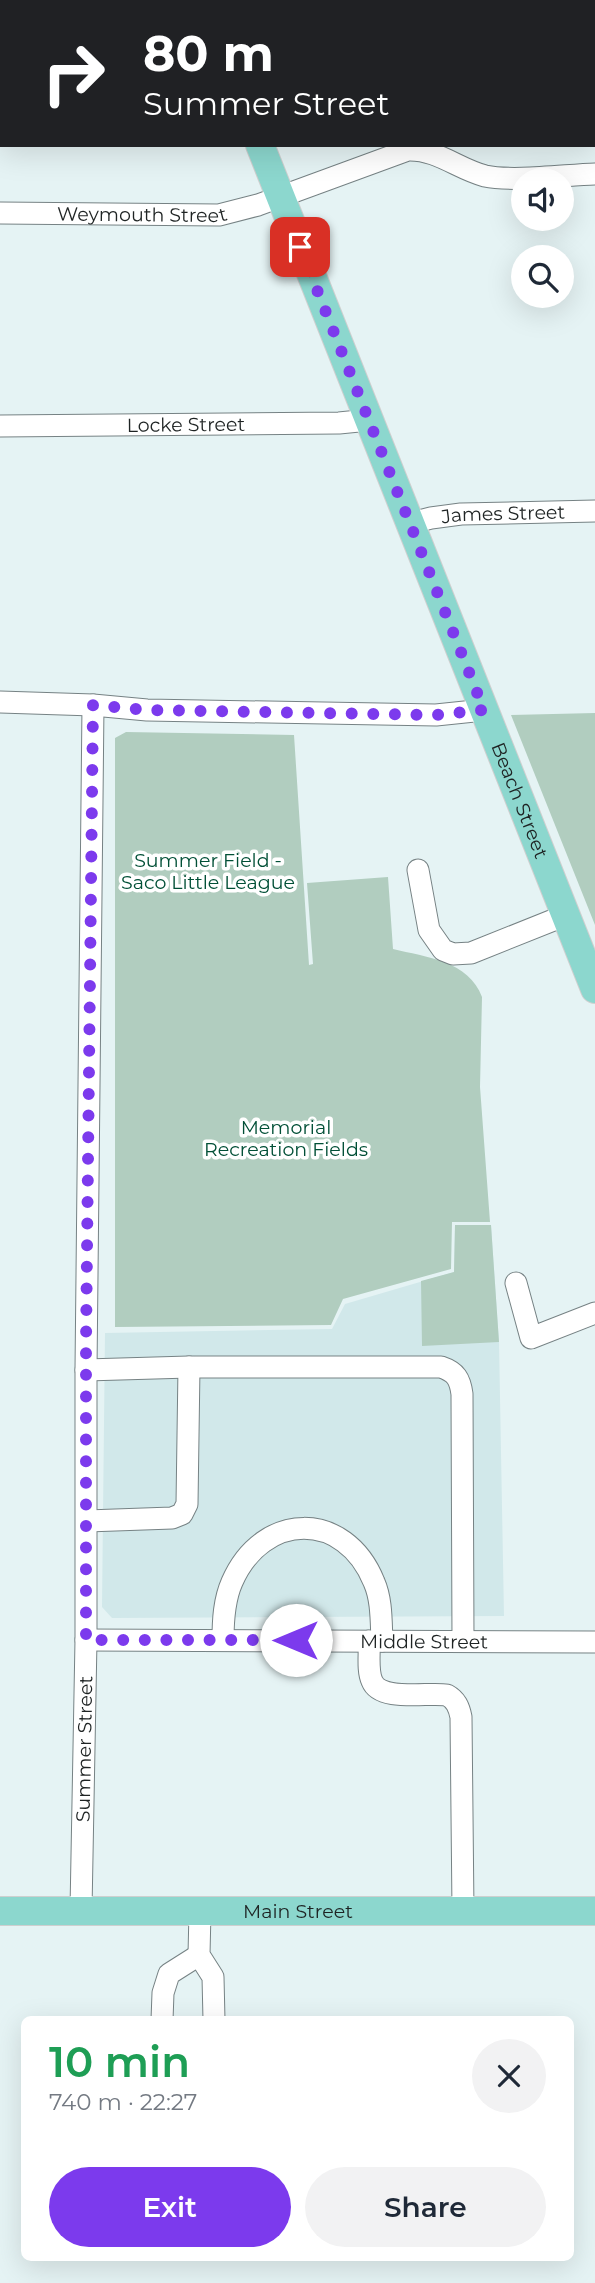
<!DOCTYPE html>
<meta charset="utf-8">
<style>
:root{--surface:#fff;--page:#f2f2f3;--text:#1f2937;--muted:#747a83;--accent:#7c3aed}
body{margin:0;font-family:Montserrat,sans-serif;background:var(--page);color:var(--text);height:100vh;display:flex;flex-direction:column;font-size:26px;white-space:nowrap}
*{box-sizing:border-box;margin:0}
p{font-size:23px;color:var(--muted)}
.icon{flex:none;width:38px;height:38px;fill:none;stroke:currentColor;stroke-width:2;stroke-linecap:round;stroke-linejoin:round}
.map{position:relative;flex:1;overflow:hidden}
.panel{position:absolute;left:21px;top:2016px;width:553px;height:245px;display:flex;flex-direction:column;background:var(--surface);border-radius:10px;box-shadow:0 7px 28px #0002}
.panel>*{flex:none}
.top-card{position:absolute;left:0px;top:0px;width:595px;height:147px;box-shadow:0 7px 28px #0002;background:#202124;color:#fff;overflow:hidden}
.buttons{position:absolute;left:511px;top:168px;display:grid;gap:14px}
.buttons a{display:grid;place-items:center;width:63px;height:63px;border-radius:50%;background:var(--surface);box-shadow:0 7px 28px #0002;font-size:35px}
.pin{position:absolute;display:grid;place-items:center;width:60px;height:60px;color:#fff;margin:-30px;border-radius:14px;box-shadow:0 4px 10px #0006}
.me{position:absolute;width:77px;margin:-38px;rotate:270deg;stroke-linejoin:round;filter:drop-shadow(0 0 5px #0008)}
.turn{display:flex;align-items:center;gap:24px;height:147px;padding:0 28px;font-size:32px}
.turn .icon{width:91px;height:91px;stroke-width:2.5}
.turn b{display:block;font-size:49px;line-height:60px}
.round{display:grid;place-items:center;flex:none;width:74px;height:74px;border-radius:37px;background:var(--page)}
.summary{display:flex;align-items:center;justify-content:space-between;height:119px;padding:0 28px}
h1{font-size:42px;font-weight:600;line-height:52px;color:#1e9e55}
.button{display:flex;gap:14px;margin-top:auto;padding:14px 28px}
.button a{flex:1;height:80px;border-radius:42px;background:var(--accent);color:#fff;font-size:28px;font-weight:600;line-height:80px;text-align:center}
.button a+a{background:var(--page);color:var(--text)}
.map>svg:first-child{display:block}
.built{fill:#d1e8ea}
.green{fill:#b1cdbf}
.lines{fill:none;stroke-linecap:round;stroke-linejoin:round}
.minor-casing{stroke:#768284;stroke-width:23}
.major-casing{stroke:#cecfcf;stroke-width:30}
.minor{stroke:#fff;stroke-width:21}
.major{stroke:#8cd7ce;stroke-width:28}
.rail-casing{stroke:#818b8b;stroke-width:8}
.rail{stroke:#fff;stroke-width:5;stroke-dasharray:16;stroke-linecap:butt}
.route{stroke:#7c3aed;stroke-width:12;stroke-dasharray:0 21.6}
.labels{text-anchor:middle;stroke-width:7;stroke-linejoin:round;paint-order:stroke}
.street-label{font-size:19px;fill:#1e2323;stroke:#fff}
.park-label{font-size:19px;fill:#014f36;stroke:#fff}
</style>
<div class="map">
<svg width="595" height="2283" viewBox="0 0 595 2283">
<rect width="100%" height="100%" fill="#e5f3f4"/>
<path class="built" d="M 455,1225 L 491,1225 L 499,1342 L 504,1616 L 112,1618 L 102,1607 L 105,1333 L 332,1329 L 345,1304 L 454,1272 Z"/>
<path class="green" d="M 595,713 L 595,925 L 511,715 Z
M 126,732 L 294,735 L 309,965 L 313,964 L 307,883 L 388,877 L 393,949 C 426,957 469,961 482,997 L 480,1087 L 490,1222 L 452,1222 L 451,1269 L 343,1299 L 331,1325 L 115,1327 L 115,738 Z
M 455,1225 L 491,1225 L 499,1342 L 422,1346 L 421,1281 L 454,1272 Z"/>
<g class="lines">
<defs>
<g id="minor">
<path d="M 593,19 L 595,19"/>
<path d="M 0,21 L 2,22"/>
<path id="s1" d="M 0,213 L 219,215 L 258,205 L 408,150 C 437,149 458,169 485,176 C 512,182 565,175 595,174"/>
<path id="s2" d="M 0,426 L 339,423 L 369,420"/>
<path id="s3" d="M 411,523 L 431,518 L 461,514 L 595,511"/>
<path d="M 0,702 L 93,705 L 147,710 L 436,715 L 484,710"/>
<path d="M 418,870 L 429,930 L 443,950 L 453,954 L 471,953 L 566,915"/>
<path d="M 516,1283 L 531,1338 L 595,1313"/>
<path d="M 86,1370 L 189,1367 L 441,1367 C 456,1372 460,1379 462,1394 L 463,1640"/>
<path d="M 87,1521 L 172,1518 L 182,1514 L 187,1504 L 189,1367"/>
<path id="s4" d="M 86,1640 L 595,1642"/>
<path d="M 223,1640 C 223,1620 224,1600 232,1582 C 263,1511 345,1510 374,1582 C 382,1600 381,1622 382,1641"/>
<path d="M 369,1641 C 370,1653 367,1670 372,1681 C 380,1702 428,1692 447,1695 C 456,1700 459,1707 461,1717 L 463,1911"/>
<path id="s5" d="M 81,1910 L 86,1640 L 86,1370 L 93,705"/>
<path d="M 200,1911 L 199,1955 L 213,1977 L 214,2020"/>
<path d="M 162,2020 L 163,1993 L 169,1974 L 199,1955"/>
</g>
<g id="major">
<path d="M 203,0 L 204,2"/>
<path id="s6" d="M 260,145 L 595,989"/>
<path id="s7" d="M 0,1911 L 595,1911"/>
</g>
</defs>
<use href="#minor" class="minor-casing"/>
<use href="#major" class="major-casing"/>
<use href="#minor" class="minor"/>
<use href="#major" class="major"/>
<defs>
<path id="rail" d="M 354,0 L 358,2
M 593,111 L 595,112"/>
</defs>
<use href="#rail" class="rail-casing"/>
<use href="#rail" class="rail"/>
</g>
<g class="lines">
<path class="route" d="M 296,1640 L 86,1640 L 86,1343 L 93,705 L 147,710 L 436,715 L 484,710 L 300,247"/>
</g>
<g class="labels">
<g class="street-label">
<text dy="7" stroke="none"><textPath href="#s1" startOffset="142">Weymouth Street</textPath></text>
<text dy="7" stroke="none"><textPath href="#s2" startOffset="186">Locke Street</textPath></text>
<text dy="7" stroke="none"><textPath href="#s3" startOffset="93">James Street</textPath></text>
<text dy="7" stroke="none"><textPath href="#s6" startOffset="705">Beach Street</textPath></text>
<text dy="7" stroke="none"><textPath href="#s4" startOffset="338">Middle Street</textPath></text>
<text dy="7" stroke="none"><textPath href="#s5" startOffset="161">Summer Street</textPath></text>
<text dy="7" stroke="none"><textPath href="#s7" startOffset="298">Main Street</textPath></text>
</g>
<g class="park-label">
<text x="208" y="867">Summer Field -<tspan x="208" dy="22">Saco Little League</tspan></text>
<text x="286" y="1134">Memorial<tspan x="286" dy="22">Recreation Fields</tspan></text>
</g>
</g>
</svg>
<div class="buttons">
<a><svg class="icon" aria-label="sound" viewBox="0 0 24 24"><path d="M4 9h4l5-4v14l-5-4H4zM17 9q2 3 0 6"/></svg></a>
<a><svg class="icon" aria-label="search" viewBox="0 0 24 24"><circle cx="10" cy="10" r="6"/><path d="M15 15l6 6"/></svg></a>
</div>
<div class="pin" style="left:300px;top:247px;background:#d93025"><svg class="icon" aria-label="arrive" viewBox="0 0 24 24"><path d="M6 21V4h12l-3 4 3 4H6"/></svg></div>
<svg class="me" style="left:296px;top:1640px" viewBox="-20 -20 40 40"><circle r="19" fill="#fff"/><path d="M0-13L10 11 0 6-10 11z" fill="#7c3aed"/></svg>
<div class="top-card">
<div class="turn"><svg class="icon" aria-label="right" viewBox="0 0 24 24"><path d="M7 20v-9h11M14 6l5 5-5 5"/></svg><div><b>80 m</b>Summer Street</div></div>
</div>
<section class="panel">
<div class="summary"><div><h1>10 min</h1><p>740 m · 22:27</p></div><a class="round"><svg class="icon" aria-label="close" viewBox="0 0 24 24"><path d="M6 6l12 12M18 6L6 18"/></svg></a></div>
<div class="button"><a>Exit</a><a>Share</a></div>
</section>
</div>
